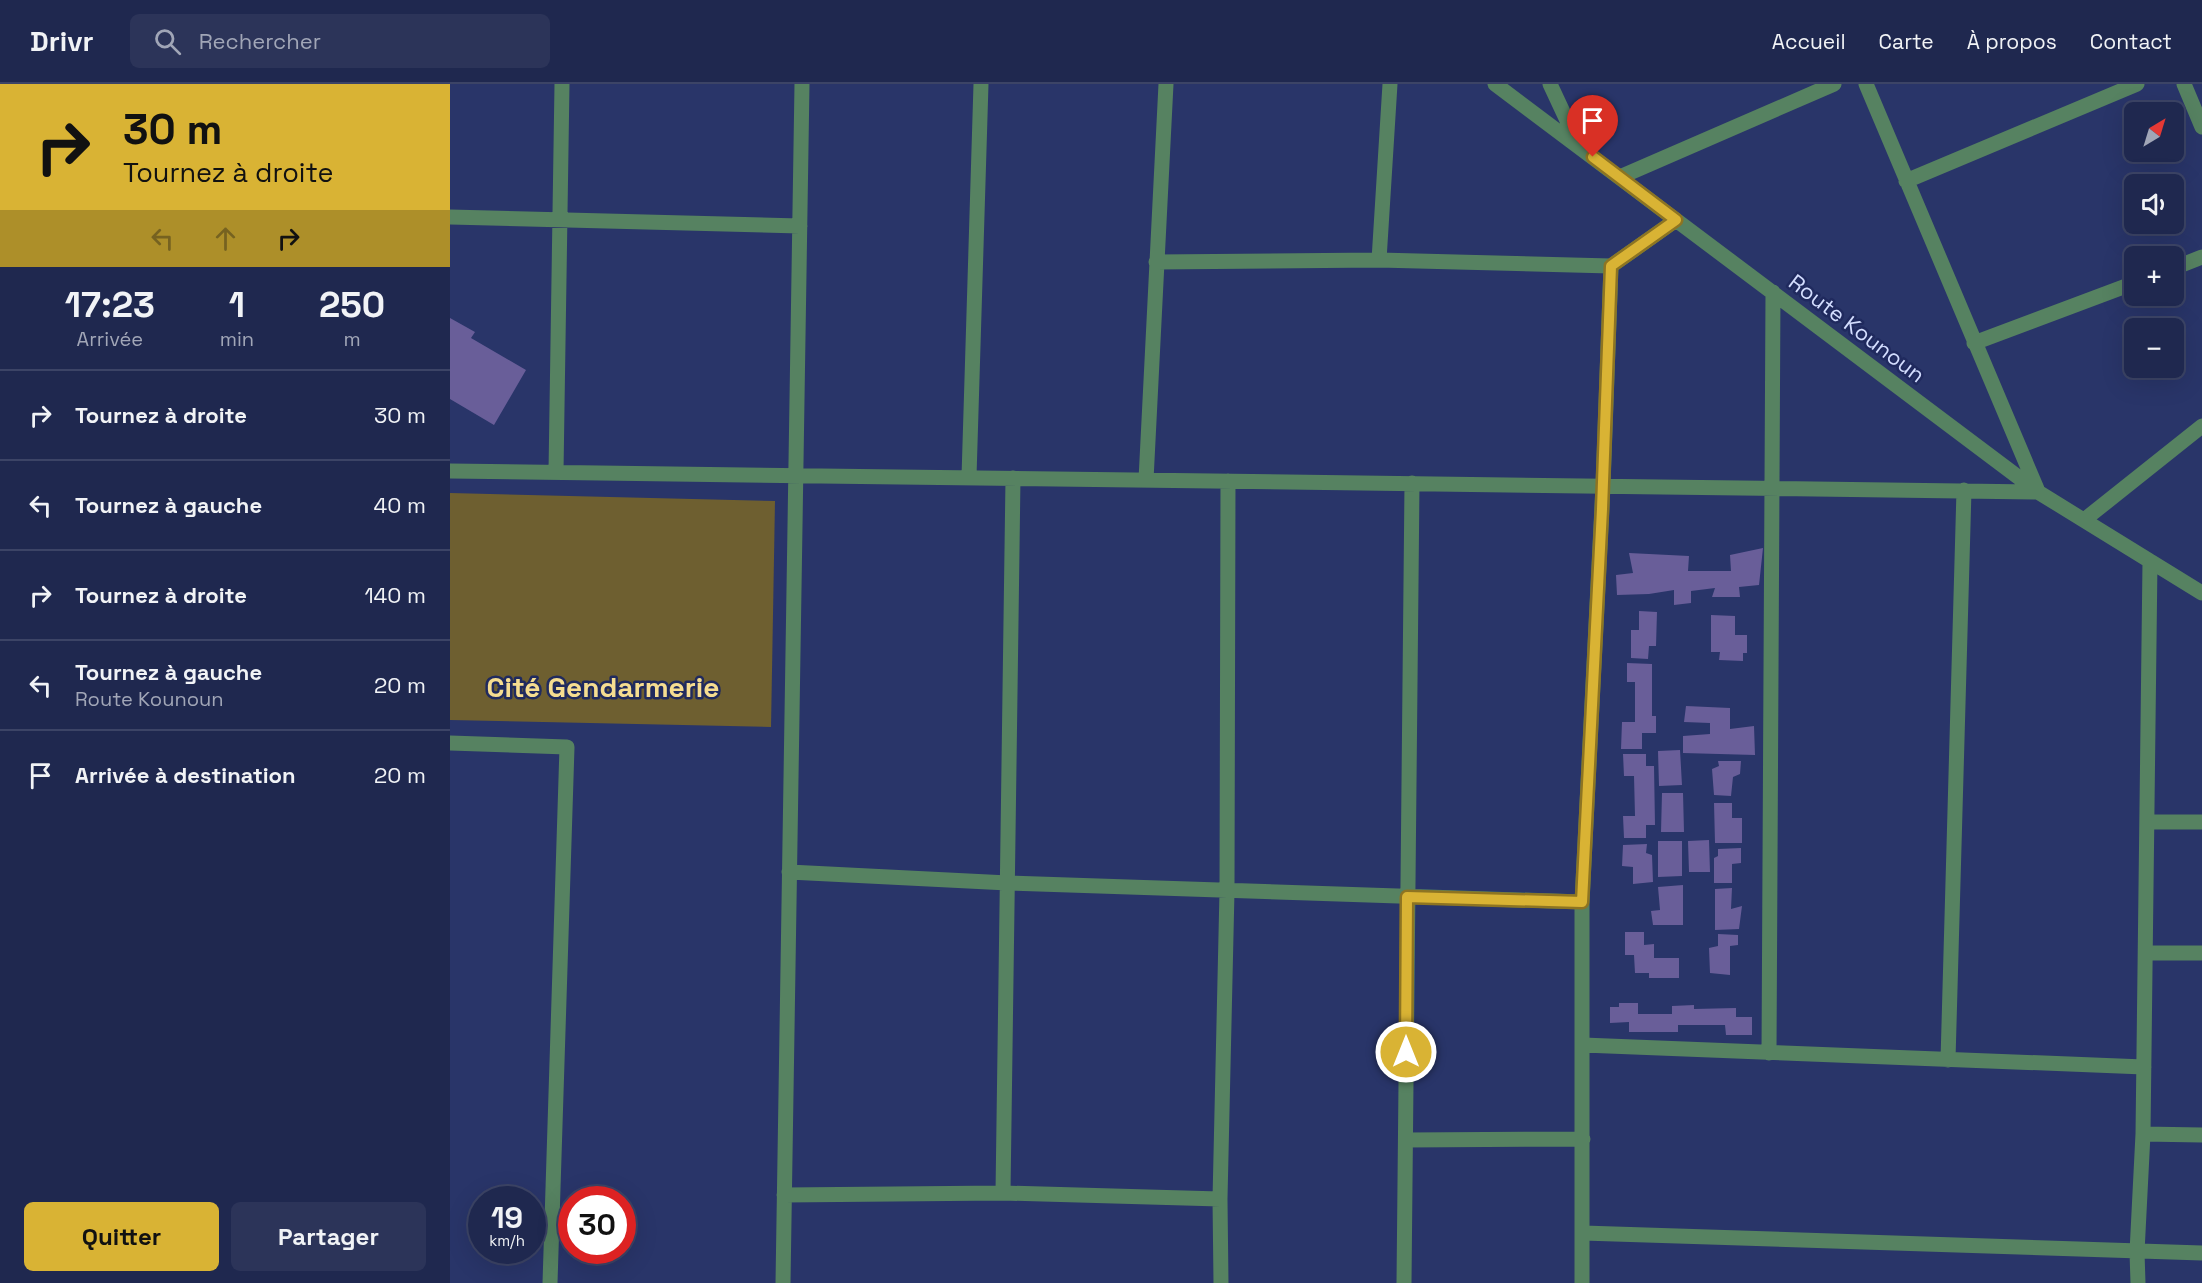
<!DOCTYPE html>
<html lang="fr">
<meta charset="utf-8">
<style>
:root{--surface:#1f284f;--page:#2c3459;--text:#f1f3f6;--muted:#a1a6b7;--line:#3c4466;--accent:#d9b334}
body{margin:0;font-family:"Space Grotesk",sans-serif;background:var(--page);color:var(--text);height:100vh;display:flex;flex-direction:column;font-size:22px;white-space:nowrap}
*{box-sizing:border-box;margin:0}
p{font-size:20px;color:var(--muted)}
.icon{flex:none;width:33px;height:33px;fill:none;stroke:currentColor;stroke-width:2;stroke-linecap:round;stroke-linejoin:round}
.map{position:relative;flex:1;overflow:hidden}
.sheet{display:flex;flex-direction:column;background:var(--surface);width:450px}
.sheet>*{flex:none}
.guide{background:#d9b334;color:#111;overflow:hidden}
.needle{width:39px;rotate:38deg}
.buttons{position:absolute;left:1674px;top:18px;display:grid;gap:12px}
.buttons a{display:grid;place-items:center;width:60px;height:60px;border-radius:9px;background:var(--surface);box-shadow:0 6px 24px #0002,0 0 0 2px var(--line);font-size:30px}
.speed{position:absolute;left:18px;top:1102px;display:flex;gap:12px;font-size:30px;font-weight:700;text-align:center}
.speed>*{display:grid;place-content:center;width:78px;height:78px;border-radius:50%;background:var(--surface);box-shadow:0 6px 24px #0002,0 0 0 2px var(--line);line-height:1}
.speed small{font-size:15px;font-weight:400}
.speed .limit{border:9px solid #d22;background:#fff;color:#111}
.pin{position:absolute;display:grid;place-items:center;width:51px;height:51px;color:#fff;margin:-62px -26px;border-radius:50% 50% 50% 0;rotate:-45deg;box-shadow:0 0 6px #0007}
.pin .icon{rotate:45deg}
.me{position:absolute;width:66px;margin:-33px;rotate:0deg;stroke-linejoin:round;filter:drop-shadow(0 0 4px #0008)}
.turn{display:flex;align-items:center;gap:21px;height:126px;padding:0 24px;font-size:27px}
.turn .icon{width:78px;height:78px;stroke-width:2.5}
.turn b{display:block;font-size:42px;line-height:51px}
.lanes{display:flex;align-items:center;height:57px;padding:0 24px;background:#0003;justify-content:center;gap:30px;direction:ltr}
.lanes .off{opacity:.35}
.eta{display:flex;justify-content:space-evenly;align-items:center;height:102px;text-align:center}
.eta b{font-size:36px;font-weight:700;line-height:42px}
.primary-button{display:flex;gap:12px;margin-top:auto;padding:12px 24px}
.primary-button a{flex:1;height:69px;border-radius:9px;background:var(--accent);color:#111;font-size:24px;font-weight:700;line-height:69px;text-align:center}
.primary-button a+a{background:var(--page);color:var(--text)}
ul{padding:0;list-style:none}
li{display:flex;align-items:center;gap:18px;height:90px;padding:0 24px;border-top:2px solid var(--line)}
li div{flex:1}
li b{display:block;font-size:22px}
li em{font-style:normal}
header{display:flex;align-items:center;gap:36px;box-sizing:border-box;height:84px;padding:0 30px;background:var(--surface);border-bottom:2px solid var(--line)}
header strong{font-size:28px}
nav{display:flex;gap:33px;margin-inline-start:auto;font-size:21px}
.search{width:420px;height:54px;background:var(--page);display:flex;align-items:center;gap:15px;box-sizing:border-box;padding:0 21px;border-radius:9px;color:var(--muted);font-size:22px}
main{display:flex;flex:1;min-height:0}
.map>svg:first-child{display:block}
.green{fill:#6e5f30}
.building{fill:#695e99}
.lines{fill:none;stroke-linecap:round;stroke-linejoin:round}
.minor{stroke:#568261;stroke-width:15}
.route-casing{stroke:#8d7422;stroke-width:15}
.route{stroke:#d9b334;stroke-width:10}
.labels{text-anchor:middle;stroke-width:5;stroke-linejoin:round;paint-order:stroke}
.street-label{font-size:22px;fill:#d3ddfe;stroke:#202a5e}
.district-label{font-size:28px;font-weight:bold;fill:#f6dd90;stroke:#202a5e}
</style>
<header>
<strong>Drivr</strong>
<div class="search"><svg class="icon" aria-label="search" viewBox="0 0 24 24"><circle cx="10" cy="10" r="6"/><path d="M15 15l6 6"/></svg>Rechercher</div>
<nav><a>Accueil</a><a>Carte</a><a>À propos</a><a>Contact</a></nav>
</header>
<main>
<section class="sheet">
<div class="guide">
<div class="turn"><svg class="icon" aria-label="right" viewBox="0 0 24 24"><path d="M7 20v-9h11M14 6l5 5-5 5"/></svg><div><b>30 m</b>Tournez à droite</div></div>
<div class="lanes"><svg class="icon off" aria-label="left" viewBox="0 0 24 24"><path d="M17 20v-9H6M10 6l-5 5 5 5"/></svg><svg class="icon off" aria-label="ahead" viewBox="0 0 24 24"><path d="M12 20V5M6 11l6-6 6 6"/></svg><svg class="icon" aria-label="right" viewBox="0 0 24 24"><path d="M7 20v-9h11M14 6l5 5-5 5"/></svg></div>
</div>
<div class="eta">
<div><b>17:23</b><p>Arrivée</p></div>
<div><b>1</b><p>min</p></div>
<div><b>250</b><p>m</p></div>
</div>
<ul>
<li><svg class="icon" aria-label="right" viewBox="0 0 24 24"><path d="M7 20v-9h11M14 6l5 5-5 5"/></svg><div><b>Tournez à droite</b></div><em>30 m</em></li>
<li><svg class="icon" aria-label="left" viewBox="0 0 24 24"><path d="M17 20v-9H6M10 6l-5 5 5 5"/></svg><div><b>Tournez à gauche</b></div><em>40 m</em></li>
<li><svg class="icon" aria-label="right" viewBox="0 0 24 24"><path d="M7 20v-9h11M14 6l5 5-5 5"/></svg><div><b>Tournez à droite</b></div><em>140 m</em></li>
<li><svg class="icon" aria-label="left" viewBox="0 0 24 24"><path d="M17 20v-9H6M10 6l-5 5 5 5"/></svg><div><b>Tournez à gauche</b><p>Route Kounoun</p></div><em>20 m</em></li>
<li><svg class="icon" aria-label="arrive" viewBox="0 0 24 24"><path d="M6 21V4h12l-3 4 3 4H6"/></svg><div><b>Arrivée à destination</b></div><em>20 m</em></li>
</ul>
<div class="primary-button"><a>Quitter</a><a>Partager</a></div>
</section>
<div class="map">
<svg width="1752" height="1199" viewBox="0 0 1752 1199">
<rect width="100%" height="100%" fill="#293569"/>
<path class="green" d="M 0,409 L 325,417 L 321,643 L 0,636 Z"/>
<path class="building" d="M 0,234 L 25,248 L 21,254 L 76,286 L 44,341 L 0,315 Z
M 1313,464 L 1309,501 L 1289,503 L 1290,513 L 1262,513 L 1265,504 L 1241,507 L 1241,519 L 1224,521 L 1224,506 L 1199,510 L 1167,511 L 1166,491 L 1183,489 L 1179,469 L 1239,472 L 1238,487 L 1281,487 L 1280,471 Z
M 1189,527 L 1207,528 L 1206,562 L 1199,562 L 1198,575 L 1181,574 L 1181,546 L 1189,546 Z
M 1261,531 L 1285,532 L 1285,551 L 1297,551 L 1297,569 L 1293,569 L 1293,577 L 1269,576 L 1270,568 L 1261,568 Z
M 1177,579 L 1202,580 L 1202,632 L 1206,632 L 1206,649 L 1192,649 L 1192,665 L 1171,665 L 1172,638 L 1185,638 L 1185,598 L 1177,598 Z
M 1236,622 L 1280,624 L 1280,645 L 1304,642 L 1305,671 L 1233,669 L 1233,652 L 1260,650 L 1260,639 L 1234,638 Z
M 1230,666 L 1232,701 L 1209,702 L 1208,667 Z
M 1173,670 L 1196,670 L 1196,682 L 1204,682 L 1205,741 L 1196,741 L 1196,754 L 1174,754 L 1173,732 L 1185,732 L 1184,692 L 1174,692 Z
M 1268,677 L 1291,677 L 1290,690 L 1283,693 L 1281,712 L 1264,711 L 1262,685 L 1269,682 Z
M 1212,709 L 1233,709 L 1234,748 L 1211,748 Z
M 1264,719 L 1282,719 L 1282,734 L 1292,734 L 1292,759 L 1265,759 Z
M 1259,756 L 1260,788 L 1239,788 L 1238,757 Z
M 1208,757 L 1232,757 L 1232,792 L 1208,793 Z
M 1197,760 L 1196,769 L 1202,771 L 1203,798 L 1183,800 L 1183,783 L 1172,782 L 1173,761 Z
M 1291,764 L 1291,779 L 1282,780 L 1282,799 L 1264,799 L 1264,774 L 1268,772 L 1268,765 Z
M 1233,801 L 1233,841 L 1203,841 L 1201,827 L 1210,826 L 1208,803 Z
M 1282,804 L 1281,825 L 1292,822 L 1289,845 L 1265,846 L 1265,805 Z
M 1175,848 L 1194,848 L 1194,861 L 1204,860 L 1204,874 L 1229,874 L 1229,894 L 1199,894 L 1199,889 L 1185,889 L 1184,871 L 1175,871 Z
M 1268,850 L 1288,851 L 1288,861 L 1280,862 L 1280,891 L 1260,889 L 1259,864 L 1268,862 Z
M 1169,919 L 1188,919 L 1188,930 L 1222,930 L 1222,922 L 1244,921 L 1244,925 L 1286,924 L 1286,933 L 1302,933 L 1302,951 L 1276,951 L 1275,941 L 1228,941 L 1228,948 L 1179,948 L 1179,938 L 1160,939 L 1160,923 L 1169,923 Z"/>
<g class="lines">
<path class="minor" d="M 1045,0 L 1588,408 L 1752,509
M 1100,0 L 1128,60
M 1416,0 L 1587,405
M 1734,0 L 1752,43
M 1170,93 L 1384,0
M 1456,97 L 1687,0
M 0,133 L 350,142
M 929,176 L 940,0
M 706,178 L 929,176 L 1161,182 L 1226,136
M 1724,184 L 1752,173
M 1524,259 L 1684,199
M 0,387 L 1588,408
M 106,388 L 112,0
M 519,393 L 531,0
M 696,396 L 716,0
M 1634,436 L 1752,342
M 0,659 L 117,663 L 100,1199
M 1698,738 L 1752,738
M 339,788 L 558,799 L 1132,818
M 1696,869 L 1752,869
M 1133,961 L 1694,983
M 1319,969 L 1323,208
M 1498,976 L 1514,406
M 1693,1050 L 1752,1051
M 956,1056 L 1133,1055
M 553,1109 L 563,394
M 334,1111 L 553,1109 L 770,1115
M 1133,1149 L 1752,1169
M 333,1199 L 352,0
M 771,1199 L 770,1115 L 777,807 L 778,397
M 954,1199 L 962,399
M 1132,1199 L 1132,818 L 1153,402 L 1161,182
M 1688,1199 L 1687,1168 L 1693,1050 L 1700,477"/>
</g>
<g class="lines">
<defs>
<path id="route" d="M 956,968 L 957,813 L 1132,818 L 1152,425 L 1161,182 L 1226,136 L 1143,73"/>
</defs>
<use href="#route" class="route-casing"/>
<use href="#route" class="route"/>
</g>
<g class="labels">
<g class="street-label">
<text transform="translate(1407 244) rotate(37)" y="8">Route Kounoun</text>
</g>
<g class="district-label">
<text x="153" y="613">Cité Gendarmerie</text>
</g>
</g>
</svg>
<div class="buttons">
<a><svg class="needle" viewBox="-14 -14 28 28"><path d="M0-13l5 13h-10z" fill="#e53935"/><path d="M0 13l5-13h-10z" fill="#a1a6b7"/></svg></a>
<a><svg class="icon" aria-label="sound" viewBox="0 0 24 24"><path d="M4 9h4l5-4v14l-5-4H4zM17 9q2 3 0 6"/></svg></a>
<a>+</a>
<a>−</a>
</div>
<div class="speed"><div>19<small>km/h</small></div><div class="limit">30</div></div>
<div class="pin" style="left:1143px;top:73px;background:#d93025"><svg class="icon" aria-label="arrive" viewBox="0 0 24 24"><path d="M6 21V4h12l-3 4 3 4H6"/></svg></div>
<svg class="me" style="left:956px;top:968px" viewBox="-20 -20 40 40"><circle r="17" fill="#d9b334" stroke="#fff" stroke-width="3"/><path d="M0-11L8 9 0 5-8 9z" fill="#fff"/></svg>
</div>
</main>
